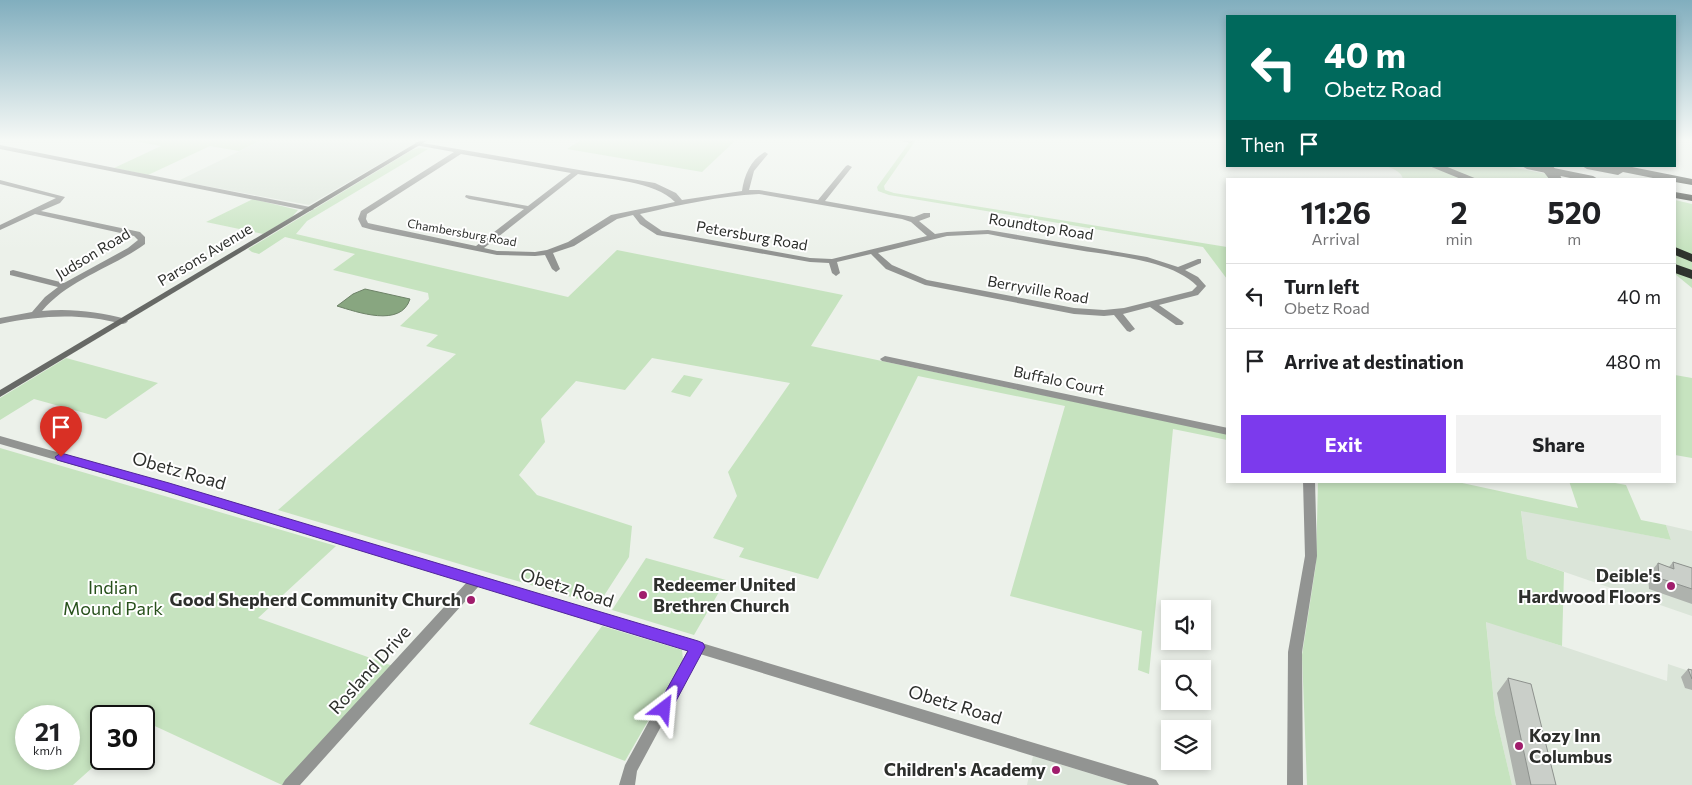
<!DOCTYPE html>
<style>
:root{--surface:#fff;--page:#f2f2f2;--text:#202124;--muted:#757577;--line:#e0e0e0;--accent:#7c3aed}
body{margin:0;font-family:Commissioner,sans-serif;background:var(--page);color:var(--text);height:100vh;display:flex;flex-direction:column;font-size:19px;white-space:nowrap}
*{box-sizing:border-box;margin:0}
p{font-size:16px;color:var(--muted)}
.icon{flex:none;width:28px;height:28px;fill:none;stroke:currentColor;stroke-width:2;stroke-linecap:round;stroke-linejoin:round}
.map{position:relative;flex:1;overflow:hidden}
.side{position:absolute;left:1226px;top:178px;width:450px;height:305px;display:flex;flex-direction:column;background:var(--surface);border-radius:0px;box-shadow:0 2px 8px #0003}
.side>*{flex:none}
.guide{position:absolute;left:1226px;top:15px;width:450px;height:152px;border-radius:0px;box-shadow:0 2px 8px #0003;background:#00695c;color:#fff;overflow:hidden}
.tools{position:absolute;left:1161px;top:600px;display:grid;gap:10px}
.tools a{display:grid;place-items:center;width:50px;height:50px;border-radius:0px;background:var(--surface);box-shadow:0 2px 8px #0003;font-size:25px}
.speed{position:absolute;left:15px;top:705px;display:flex;gap:10px;font-size:25px;font-weight:700;text-align:center}
.speed>*{display:grid;place-content:center;width:65px;height:65px;border-radius:50%;background:var(--surface);box-shadow:0 2px 8px #0003;line-height:1}
.speed small{font-size:12px;font-weight:400}
.speed .limit{border:2px solid #111;border-radius:8px;background:#fff;color:#111}
.pin{position:absolute;display:grid;place-items:center;width:42px;height:42px;color:#fff;margin:-51px -21px;border-radius:50% 50% 50% 0;rotate:-45deg;box-shadow:0 0 5px #0007}
.pin .icon{rotate:45deg}
.me{position:absolute;width:55px;margin:-28px;rotate:29deg;stroke-linejoin:round;filter:drop-shadow(0 0 4px #0008)}
.turn{display:flex;align-items:center;gap:18px;height:105px;padding:0 15px;font-size:22px}
.turn .icon{width:65px;height:65px;stroke-width:2.5}
.turn b{display:block;font-size:35px;line-height:42px}
.then{display:flex;align-items:center;height:48px;padding:0 15px;background:#0003;gap:10px;font-size:19px}
.eta{display:flex;justify-content:space-evenly;align-items:center;height:85px;text-align:center}
.eta b{font-size:30px;font-weight:700;line-height:35px}
.action{display:flex;gap:10px;margin-top:auto;padding:10px 15px}
.action a{flex:1;height:58px;border-radius:0px;background:var(--accent);color:#fff;font-size:20px;font-weight:700;line-height:58px;text-align:center}
.action a+a{background:var(--page);color:var(--text)}
ul{padding:0;list-style:none}
li{display:flex;align-items:center;gap:15px;height:65px;padding:0 15px;border-top:1px solid var(--line)}
li div{flex:1}
li b{display:block;font-size:19px}
li em{font-style:normal}
.map>svg:first-child{display:block}
.built{fill:#dbe5d9}
.green{fill:#c6e3bf;fill-rule:evenodd}
.water{fill:#88a680;stroke:#6d8267}
.lines{fill:none;stroke-linecap:round;stroke-linejoin:round}
.street{fill:#929492;fill-rule:evenodd}
.secondary{fill:#676966;fill-rule:evenodd}
.highway{fill:#2f332e;fill-rule:evenodd}
.highway-bridge{stroke:#2f332e;stroke-width:11}
.wall{fill:#aeb2ad}
.building{fill:#cacfc9;stroke:#8d918d}
.route{fill:#7c3aed;stroke:#51269a}
.poi-dot{fill:#a01d6c;stroke:#fff;stroke-width:2}
.labels{text-anchor:middle;stroke-width:4;stroke-linejoin:round;paint-order:stroke}
.far-street-label{font-size:12px;fill:#2d2f2c;stroke:#fff}
.street-label{font-size:15px;fill:#2d2f2c;stroke:#fff}
.near-street-label{font-size:18px;fill:#2d2f2c;stroke:#fff}
.near-poi-label{font-size:18px;font-weight:bold;fill:#2d2f2c;stroke:#fff;text-anchor:end}
.near-park-label{font-size:18px;fill:#27501b;stroke:#fff}
</style>
<div class="map">
<svg width="1692" height="785" viewBox="0 0 1692 785">
<rect width="100%" height="100%" fill="#ecf1ea"/>
<path class="built" d="M 262,140 L 421,140 L 309,205 L 178,181 Z
M 1521,510 L 1671,540 L 1666,525 L 1692,531 L 1692,616 L 1527,559 Z
M 1486,621 L 1667,681 L 1668,664 L 1692,672 L 1692,785 L 1512,785 L 1495,713 Z
M 1033,756 L 1128,785 L 1027,785 Z"/>
<path class="green" d="M 135,140 L 262,140 L 239,151 L 210,146 L 148,175 L 114,168 L 161,146 L 133,141 Z
M 581,140 L 736,140 L 702,172 L 567,149 Z
M 911,140 L 916,140 L 884,186 L 885,190 L 894,193 L 1227,247 L 1227,279 L 1203,247 L 889,195 L 878,191 L 877,187 Z
M 419,148 L 428,149 L 307,221 L 296,234 L 568,297 L 617,250 L 843,295 L 811,346 L 1227,434 L 1227,440 L 1173,429 L 1149,674 L 1138,670 L 1142,631 L 1010,596 L 1065,406 L 918,376 L 818,579 L 739,557 L 744,548 L 713,538 L 737,496 L 728,472 L 790,383 L 652,358 L 625,390 L 576,381 L 541,419 L 545,442 L 519,475 L 537,495 L 632,526 L 629,557 L 598,605 L 278,510 L 456,354 L 426,346 L 438,335 L 400,326 L 429,299 L 428,293 L 333,270 L 355,254 L 285,237 L 259,254 L 252,252 L 248,249 L 412,150 Z
M 1386,166 L 1427,166 L 1467,179 L 1403,179 C 1401,171 1393,169 1386,166 Z
M 1437,166 L 1505,166 L 1547,174 L 1551,179 L 1475,179 Z
M 253,199 L 298,210 L 292,217 L 263,234 L 206,222 Z
M 1675,200 L 1692,204 L 1692,257 L 1675,249 Z
M 1675,254 L 1692,261 L 1692,288 L 1675,274 Z
M 66,358 L 158,383 L 106,419 L 34,399 L 0,420 L 0,398 Z
M 684,375 L 703,379 L 690,397 L 671,392 Z
M 1675,375 L 1692,378 L 1692,458 L 1675,455 Z
M 0,448 L 336,546 L 258,618 L 393,666 L 282,785 L 144,721 L 144,716 L 101,716 L 102,759 L 73,785 L 0,785 ZM 26,716 L 69,716 L 69,759 L 26,759 Z
M 1318,481 L 1453,481 L 1578,508 L 1569,481 L 1604,481 L 1626,485 L 1641,520 L 1666,525 L 1671,540 L 1521,511 L 1527,559 L 1564,572 L 1562,646 L 1486,622 L 1495,713 L 1512,785 L 1307,785 L 1302,655 L 1316,564 Z
M 646,558 L 726,580 L 694,635 L 612,610 Z
M 602,626 L 682,650 L 683,660 L 625,761 L 529,724 Z"/>
<path class="water" d="M 365,289 L 410,299 C 401,328 357,312 337,306 L 353,294 Z"/>
<g class="lines">
<path class="street" d="M 900,140 L 913,140 L 914,141 L 911,143 L 901,141 Z
M 417,142 L 655,183 L 676,193 L 682,200 L 742,191 C 744,176 751,159 765,152 L 768,154 L 754,171 L 749,190 L 759,190 L 818,200 L 846,166 L 848,165 L 852,167 L 825,201 L 914,217 L 924,213 L 930,213 L 930,217 L 919,221 L 935,234 L 947,232 L 988,230 L 1147,257 L 1178,267 L 1198,259 L 1201,259 L 1201,263 L 1185,270 L 1198,277 L 1206,286 L 1198,295 L 1159,305 L 1182,321 L 1184,323 L 1182,325 L 1176,325 L 1150,307 L 1123,314 L 1135,329 L 1130,332 L 1127,331 L 1114,315 L 1104,316 L 1074,314 L 925,285 L 886,269 L 871,254 L 837,262 L 840,273 L 836,276 L 832,273 L 829,263 L 810,262 L 657,235 L 640,224 L 633,215 L 617,219 L 574,246 L 553,253 L 560,269 L 556,272 L 552,269 L 545,255 L 535,256 L 497,255 L 373,230 L 362,227 L 358,219 L 361,211 L 454,152 L 415,145 L 415,143 ZM 461,154 L 571,173 L 528,206 L 466,195 L 465,197 L 469,199 L 524,209 L 476,246 L 368,223 L 366,219 L 367,214 L 375,209 ZM 578,174 C 606,179 655,181 675,202 L 611,215 L 568,242 L 547,250 L 535,252 L 497,251 L 484,248 ZM 759,194 L 902,219 L 911,222 L 927,236 L 832,259 L 810,258 L 662,231 L 646,220 L 640,214 C 680,205 719,196 759,194 ZM 988,234 C 1018,240 1048,245 1078,250 C 1113,256 1172,260 1197,286 L 1192,291 L 1124,308 L 1104,310 L 1074,308 L 927,280 L 892,265 L 878,253 L 947,236 Z
M 0,145 L 310,207 L 314,209 L 310,211 L 0,149 Z
M 0,180 L 65,197 L 60,203 L 41,211 L 140,232 L 145,237 L 145,244 C 112,268 69,279 42,311 C 71,308 99,312 126,319 L 128,321 L 126,323 L 123,324 C 81,313 42,315 0,324 L 0,318 L 32,312 L 45,297 L 58,287 L 10,275 L 10,271 L 13,270 L 64,283 L 128,248 L 138,240 L 134,236 L 35,214 L 0,230 L 0,225 L 56,198 L 0,184 Z
M 885,356 L 1228,428 L 1228,435 L 882,361 L 880,359 Z
M 0,436 L 219,498 L 1151,778 L 1156,780 L 1159,785 L 1128,785 L 700,654 L 637,771 L 635,785 L 619,785 L 625,765 L 688,650 L 479,586 L 300,785 L 282,785 L 285,780 L 467,582 L 217,506 L 0,444 Z
M 1303,481 L 1315,481 L 1317,556 L 1302,652 L 1303,785 L 1287,785 L 1288,652 L 1305,556 Z"/>
<path class="secondary" d="M 421,140 L 428,140 L 0,397 L 0,390 Z"/>
<path class="highway" d="M 1429,166 L 1445,166 L 1477,179 L 1461,179 Z
M 1522,166 L 1544,166 L 1593,176 L 1598,179 L 1575,179 L 1527,169 Z
M 1582,166 L 1627,166 L 1692,179 L 1692,185 L 1675,182 L 1675,179 L 1658,179 L 1623,172 L 1618,175 L 1587,169 Z
M 1675,192 L 1692,195 L 1692,201 L 1675,198 Z
M 1675,247 L 1692,254 L 1692,262 L 1675,255 Z
M 1675,264 L 1692,270 L 1692,279 L 1675,273 Z"/>
<path class="highway-bridge" d="M 1546,166 L 1556,179"/>
</g>
<path class="wall" d="M 1673,562 L 1692,568 L 1692,604 L 1649,589 L 1648,575 L 1658,563 L 1669,567 Z
M 1688,669 L 1692,670 L 1692,690 L 1685,688 L 1681,677 Z
M 1508,678 L 1556,785 L 1516,785 L 1497,693 Z"/>
<path class="building" d="M 1673,562 L 1692,568 L 1692,589 L 1659,578 L 1658,563 L 1674,569 Z
M 1688,669 L 1692,670 L 1692,679 Z
M 1508,678 L 1531,684 L 1556,785 L 1531,785 Z"/>
<linearGradient id="sky" x2="0" y2="1"><stop stop-color="#81aebe"/><stop offset="0.56" stop-color="#f6f9f6"/><stop offset="1" stop-color="#f6f9f6" stop-opacity="0"/></linearGradient>
<rect width="1692" height="250" fill="url(#sky)"/>
<path class="route" d="M 61,453 L 169,483 L 698,641 L 703,643 L 705,647 L 669,714 L 664,716 L 658,714 L 656,709 L 688,651 L 162,490 L 57,460 L 55,457 Z"/>
<g class="poi-dot">
<circle cx="1671" cy="586" r="5"/>
<circle cx="643" cy="595" r="5"/>
<circle cx="471" cy="600" r="5"/>
<circle cx="1519" cy="746" r="5"/>
<circle cx="1056" cy="770" r="5"/>
</g>
<g class="labels">
<g class="far-street-label">
<text transform="translate(462 233) rotate(10)" y="4">Chambersburg Road</text>
</g>
<g class="street-label">
<text transform="translate(1041 227) rotate(9)" y="5">Roundtop Road</text>
<text transform="translate(752 236) rotate(10)" y="5">Petersburg Road</text>
<text transform="translate(93 254) rotate(-31)" y="5">Judson Road</text>
<text transform="translate(205 255) rotate(-31)" y="5">Parsons Avenue</text>
<text transform="translate(1038 290) rotate(10)" y="5">Berryville Road</text>
<text transform="translate(1059 381) rotate(12)" y="5">Buffalo Court</text>
</g>
<g class="near-street-label">
<text transform="translate(179 471) rotate(16)" y="6">Obetz Road</text>
<text transform="translate(567 588) rotate(17)" y="6">Obetz Road</text>
<text transform="translate(370 670) rotate(-48)" y="6">Rosland Drive</text>
<text transform="translate(955 705) rotate(17)" y="6">Obetz Road</text>
</g>
<g class="near-poi-label">
<text x="1661" y="582">Deible's<tspan x="1661" dy="21">Hardwood Floors</tspan></text>
<text x="653" y="591" text-anchor="start">Redeemer United<tspan x="653" dy="21">Brethren Church</tspan></text>
<text x="461" y="606">Good Shepherd Community Church</text>
<text x="1529" y="742" text-anchor="start">Kozy Inn<tspan x="1529" dy="21">Columbus</tspan></text>
<text x="1046" y="776">Children's Academy</text>
</g>
<g class="near-park-label">
<text x="113" y="594">Indian<tspan x="113" dy="21">Mound Park</tspan></text>
</g>
</g>
</svg>
<div class="tools">
<a><svg class="icon" aria-label="sound" viewBox="0 0 24 24"><path d="M4 9h4l5-4v14l-5-4H4zM17 9q2 3 0 6"/></svg></a>
<a><svg class="icon" aria-label="search" viewBox="0 0 24 24"><circle cx="10" cy="10" r="6"/><path d="M15 15l6 6"/></svg></a>
<a><svg class="icon" aria-label="layers" viewBox="0 0 24 24"><path d="M12 4l9 5-9 5-9-5zM3 14l9 5 9-5"/></svg></a>
</div>
<div class="speed"><div>21<small>km/h</small></div><div class="limit">30</div></div>
<div class="pin" style="left:61px;top:457px;background:#d93025"><svg class="icon" aria-label="arrive" viewBox="0 0 24 24"><path d="M6 21V4h12l-3 4 3 4H6"/></svg></div>
<svg class="me" style="left:664px;top:709px" viewBox="-20 -20 40 40"><path d="M0-17L14 15 0 8-14 15z" fill="#7c3aed" stroke="#fff" stroke-width="4"/></svg>
<div class="guide">
<div class="turn"><svg class="icon" aria-label="left" viewBox="0 0 24 24"><path d="M17 20v-9H6M10 6l-5 5 5 5"/></svg><div><b>40 m</b>Obetz Road</div></div>
<div class="then">Then<svg class="icon" aria-label="arrive" viewBox="0 0 24 24"><path d="M6 21V4h12l-3 4 3 4H6"/></svg></div>
</div>
<section class="side">
<div class="eta">
<div><b>11:26</b><p>Arrival</p></div>
<div><b>2</b><p>min</p></div>
<div><b>520</b><p>m</p></div>
</div>
<ul>
<li><svg class="icon" aria-label="left" viewBox="0 0 24 24"><path d="M17 20v-9H6M10 6l-5 5 5 5"/></svg><div><b>Turn left</b><p>Obetz Road</p></div><em>40 m</em></li>
<li><svg class="icon" aria-label="arrive" viewBox="0 0 24 24"><path d="M6 21V4h12l-3 4 3 4H6"/></svg><div><b>Arrive at destination</b></div><em>480 m</em></li>
</ul>
<div class="action"><a>Exit</a><a>Share</a></div>
</section>
</div>
